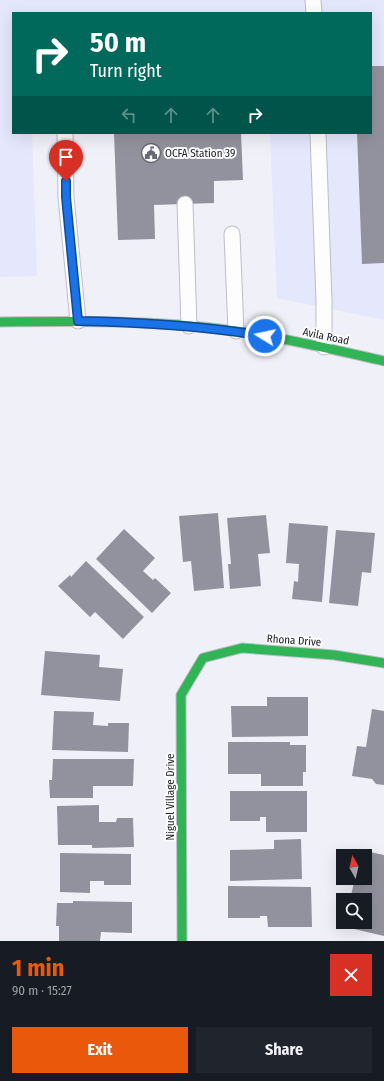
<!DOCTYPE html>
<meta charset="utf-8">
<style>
:root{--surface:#171b24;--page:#20242c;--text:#f1f3f6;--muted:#9ea1a6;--accent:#ea580c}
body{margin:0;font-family:"Fira Sans Condensed",sans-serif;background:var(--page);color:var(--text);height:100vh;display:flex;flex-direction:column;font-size:15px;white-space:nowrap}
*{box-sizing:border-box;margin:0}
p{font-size:13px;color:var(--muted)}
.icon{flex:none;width:22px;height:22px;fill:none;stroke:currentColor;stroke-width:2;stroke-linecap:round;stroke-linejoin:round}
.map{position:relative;height:941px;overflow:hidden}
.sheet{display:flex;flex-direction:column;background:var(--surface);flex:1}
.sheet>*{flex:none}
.top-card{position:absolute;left:12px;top:12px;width:360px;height:122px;border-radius:0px;box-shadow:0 4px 16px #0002;background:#00695c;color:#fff;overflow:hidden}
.needle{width:26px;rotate:352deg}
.fabs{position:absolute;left:336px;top:849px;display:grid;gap:8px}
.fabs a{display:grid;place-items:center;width:36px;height:36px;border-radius:0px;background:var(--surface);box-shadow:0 4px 16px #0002;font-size:20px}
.pin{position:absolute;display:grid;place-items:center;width:34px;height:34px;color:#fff;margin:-41px -17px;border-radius:50% 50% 50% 0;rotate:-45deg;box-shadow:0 0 4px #0007}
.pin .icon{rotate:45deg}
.me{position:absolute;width:44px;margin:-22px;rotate:280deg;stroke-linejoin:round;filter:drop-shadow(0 0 3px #0008)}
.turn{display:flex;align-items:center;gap:14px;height:84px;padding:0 12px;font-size:18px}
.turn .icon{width:52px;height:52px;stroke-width:2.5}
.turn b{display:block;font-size:28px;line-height:34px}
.lanes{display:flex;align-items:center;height:38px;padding:0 12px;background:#0003;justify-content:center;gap:20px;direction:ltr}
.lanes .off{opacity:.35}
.round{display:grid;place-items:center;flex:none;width:42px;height:42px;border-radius:0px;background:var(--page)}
.headline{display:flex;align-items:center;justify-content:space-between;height:68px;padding:0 12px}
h1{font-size:24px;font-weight:700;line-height:30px;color:var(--accent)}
.primary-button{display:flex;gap:8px;margin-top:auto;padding:8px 12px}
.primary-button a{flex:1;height:46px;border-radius:0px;background:var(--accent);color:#fff;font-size:16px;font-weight:700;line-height:46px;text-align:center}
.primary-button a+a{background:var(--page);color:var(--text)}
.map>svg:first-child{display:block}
.built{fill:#e5e7fc}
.building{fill:#92929e}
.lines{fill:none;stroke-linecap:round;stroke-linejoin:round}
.lane-casing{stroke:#bdbec6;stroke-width:17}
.fast-casing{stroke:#bdbec6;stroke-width:11}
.lane{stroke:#fdfdfe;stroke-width:15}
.fast{stroke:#30b455;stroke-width:9}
.route-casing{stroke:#114b97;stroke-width:10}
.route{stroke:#1a73e8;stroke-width:7}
.labels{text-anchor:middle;stroke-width:4;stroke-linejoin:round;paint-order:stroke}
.poi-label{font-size:11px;fill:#202129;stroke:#fcfcfc;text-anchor:start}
.street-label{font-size:11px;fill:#202129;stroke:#fcfcfc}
</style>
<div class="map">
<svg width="384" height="941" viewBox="0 0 384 941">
<rect width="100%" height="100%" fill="#f0f0f8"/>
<path class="built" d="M 0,0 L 384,0 L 384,320 L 277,298 L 270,133 L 371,133 L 371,13 L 13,13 L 13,133 L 32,133 L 37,276 L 0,277 Z"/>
<path class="building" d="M 371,66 L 384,66 L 384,263 L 362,264 L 357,133 L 371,133 Z
M 114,133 L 241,133 L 243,180 L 214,181 L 214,203 L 154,205 L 155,239 L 118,240 Z
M 218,513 L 224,588 L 194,591 L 191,561 L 183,562 L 179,516 Z
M 266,515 L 270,553 L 258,554 L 261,586 L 230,589 L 228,564 L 231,564 L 227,518 Z
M 289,523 L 328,526 L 322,602 L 292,599 L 294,581 L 298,582 L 299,564 L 286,563 Z
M 124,529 L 155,558 L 143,571 L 153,580 L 155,578 L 171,593 L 152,613 L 96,559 Z
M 336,530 L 375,533 L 371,573 L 362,572 L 358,606 L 329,603 Z
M 86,561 L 144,617 L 123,639 L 95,612 L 90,617 L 58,586 L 70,575 L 71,577 Z
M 45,651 L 100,655 L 99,667 L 123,669 L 120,701 L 41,695 Z
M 267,697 L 308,697 L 308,736 L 232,737 L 231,706 L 267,706 Z
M 372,709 L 384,711 L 384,785 L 376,784 L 372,779 L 352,776 L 357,746 L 366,747 Z
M 54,711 L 94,712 L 93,725 L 108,726 L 108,723 L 129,723 L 128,752 L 52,750 Z
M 228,742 L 290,742 L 290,745 L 306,745 L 306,772 L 303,772 L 303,786 L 261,786 L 261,774 L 228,774 Z
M 53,759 L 134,759 L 133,786 L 93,786 L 93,798 L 50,798 L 49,780 L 52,780 Z
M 230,791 L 307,791 L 307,832 L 266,832 L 266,817 L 260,817 L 260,821 L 230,821 Z
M 99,805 L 99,822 L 116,822 L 117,818 L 133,818 L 134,847 L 92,848 L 92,845 L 58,845 L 57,806 Z
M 301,839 L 302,879 L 230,881 L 230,850 L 274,849 L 274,840 Z
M 361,850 L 384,855 L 384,936 L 354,929 L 356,922 L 365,922 L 365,900 L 350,900 L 355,878 L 365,878 L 365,856 L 360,856 Z
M 60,853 L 131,854 L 131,885 L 104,885 L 104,881 L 90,881 L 90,893 L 60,892 Z
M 228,886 L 311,887 L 312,927 L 268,927 L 267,916 L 260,916 L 260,918 L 228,918 Z
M 73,901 L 132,902 L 132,933 L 101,932 L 100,941 L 59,941 L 59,926 L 56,926 L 57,903 L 73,903 Z"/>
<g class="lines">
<defs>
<path id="lane" d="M 313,0 L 314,13
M 65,133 L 66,197 L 78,321
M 318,133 L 324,301 L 324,347
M 185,204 L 189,326
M 232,234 L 236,331"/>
<path id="fast" d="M 0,322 C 79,321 157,320 236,331 C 286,338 335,350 384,361
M 182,941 L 181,695 L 203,658 L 242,648 L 334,655 L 384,663"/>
</defs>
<use href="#lane" class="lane-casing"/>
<use href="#fast" class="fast-casing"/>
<use href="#lane" class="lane"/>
<use href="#fast" class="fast"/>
</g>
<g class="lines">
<defs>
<path id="route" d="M 66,181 L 66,197 L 78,321 C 141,322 203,326 265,336"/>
</defs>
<use href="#route" class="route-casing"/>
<use href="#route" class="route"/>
</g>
<defs>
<symbol id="civic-ring" viewBox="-11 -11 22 22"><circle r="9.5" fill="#fcfcfc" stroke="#696971" stroke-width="1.5"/><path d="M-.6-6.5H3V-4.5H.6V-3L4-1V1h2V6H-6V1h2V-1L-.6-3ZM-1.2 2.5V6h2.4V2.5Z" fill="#696971"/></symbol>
</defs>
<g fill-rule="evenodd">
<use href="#civic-ring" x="140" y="142" width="22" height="22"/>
</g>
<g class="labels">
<g class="poi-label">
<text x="165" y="157">OCFA Station 39</text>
</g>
<g class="street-label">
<text transform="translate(326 336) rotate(12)" y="4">Avila Road</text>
<text transform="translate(294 640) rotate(4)" y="4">Rhona Drive</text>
<text transform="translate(170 797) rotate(-90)" y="4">Niguel Village Drive</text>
</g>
</g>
</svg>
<div class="fabs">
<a><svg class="needle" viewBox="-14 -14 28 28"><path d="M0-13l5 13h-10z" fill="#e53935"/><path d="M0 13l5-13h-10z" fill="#9ea1a6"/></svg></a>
<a><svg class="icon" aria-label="search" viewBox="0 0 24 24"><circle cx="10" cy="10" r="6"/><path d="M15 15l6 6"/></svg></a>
</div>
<div class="pin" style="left:66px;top:181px;background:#d93025"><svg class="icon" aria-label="arrive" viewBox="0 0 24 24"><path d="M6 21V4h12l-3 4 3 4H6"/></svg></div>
<svg class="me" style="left:265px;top:336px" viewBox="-20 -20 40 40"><circle r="17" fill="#1a73e8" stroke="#fff" stroke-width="3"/><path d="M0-11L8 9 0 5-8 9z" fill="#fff"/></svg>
<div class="top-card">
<div class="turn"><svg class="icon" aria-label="right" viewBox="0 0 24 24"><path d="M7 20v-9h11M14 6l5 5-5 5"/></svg><div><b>50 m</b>Turn right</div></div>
<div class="lanes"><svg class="icon off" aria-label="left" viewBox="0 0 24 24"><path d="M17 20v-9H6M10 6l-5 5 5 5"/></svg><svg class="icon off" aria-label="ahead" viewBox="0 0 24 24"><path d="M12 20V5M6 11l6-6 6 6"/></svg><svg class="icon off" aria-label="ahead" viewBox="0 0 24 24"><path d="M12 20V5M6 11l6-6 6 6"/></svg><svg class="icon" aria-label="right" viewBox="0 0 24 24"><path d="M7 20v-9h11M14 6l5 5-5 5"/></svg></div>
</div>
</div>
<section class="sheet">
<div class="headline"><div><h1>1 min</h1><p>90 m · 15:27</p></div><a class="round" style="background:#d93025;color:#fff"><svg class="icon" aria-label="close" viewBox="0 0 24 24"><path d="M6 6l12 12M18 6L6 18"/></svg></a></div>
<div class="primary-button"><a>Exit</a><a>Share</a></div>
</section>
